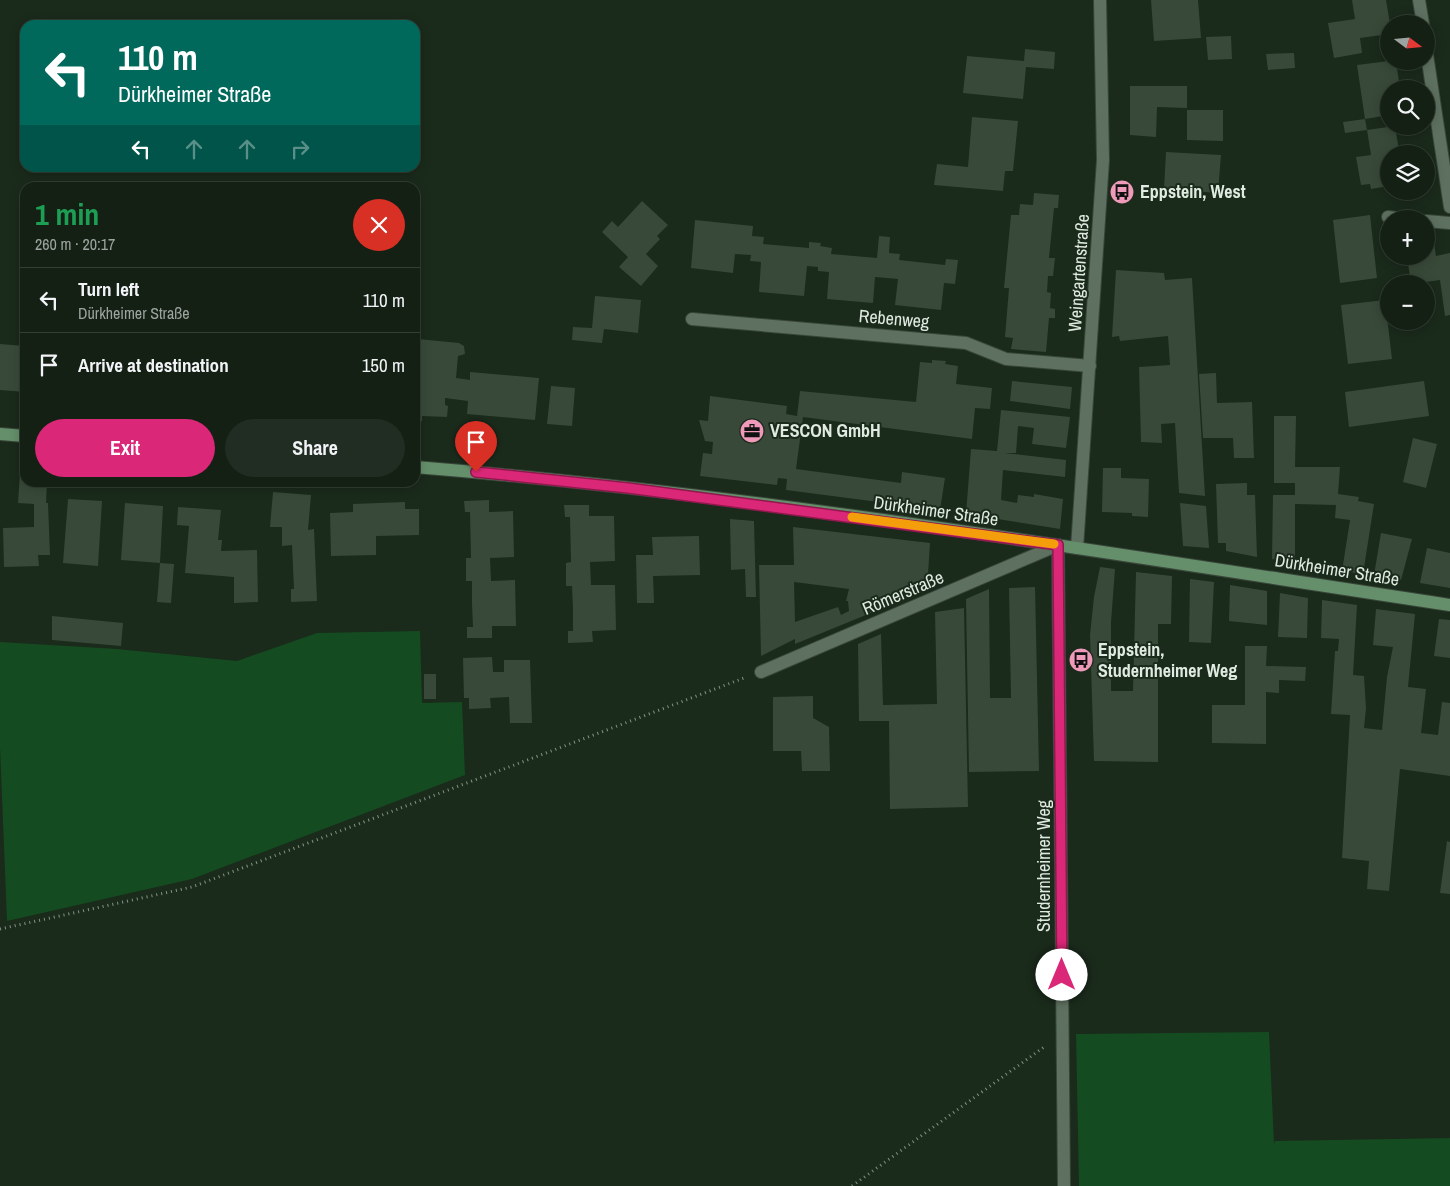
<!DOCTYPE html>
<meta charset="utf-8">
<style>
:root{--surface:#142014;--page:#212d22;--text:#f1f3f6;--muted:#9da3a0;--line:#333e34;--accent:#db2777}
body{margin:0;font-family:"Archivo Narrow",sans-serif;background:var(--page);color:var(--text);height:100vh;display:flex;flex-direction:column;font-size:19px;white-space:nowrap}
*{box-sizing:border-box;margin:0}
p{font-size:16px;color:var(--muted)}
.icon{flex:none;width:28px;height:28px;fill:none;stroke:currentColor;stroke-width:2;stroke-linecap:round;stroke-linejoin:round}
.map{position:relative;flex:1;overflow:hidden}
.details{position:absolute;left:20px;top:182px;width:400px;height:305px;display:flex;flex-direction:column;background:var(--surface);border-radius:15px;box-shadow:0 2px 12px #0003,0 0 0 1px var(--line)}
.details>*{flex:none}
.banner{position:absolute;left:20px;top:20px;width:400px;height:152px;border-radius:15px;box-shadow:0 2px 12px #0003,0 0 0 1px var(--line);background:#00695c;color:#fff;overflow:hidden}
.needle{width:32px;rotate:106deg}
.controls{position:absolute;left:1380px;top:15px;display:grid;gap:10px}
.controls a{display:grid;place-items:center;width:55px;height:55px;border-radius:50%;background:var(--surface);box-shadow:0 2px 12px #0003,0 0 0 1px var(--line);font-size:25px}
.pin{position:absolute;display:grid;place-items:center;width:42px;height:42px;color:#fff;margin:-51px -21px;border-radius:50% 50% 50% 0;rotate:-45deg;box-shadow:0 0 5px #0007}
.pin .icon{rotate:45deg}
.me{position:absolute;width:55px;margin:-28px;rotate:0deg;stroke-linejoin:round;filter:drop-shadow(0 0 4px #0008)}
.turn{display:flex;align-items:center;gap:18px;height:105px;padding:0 15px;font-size:22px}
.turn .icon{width:65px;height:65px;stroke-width:2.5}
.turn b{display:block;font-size:35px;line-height:42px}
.lanes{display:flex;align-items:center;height:48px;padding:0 15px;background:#0003;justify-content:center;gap:25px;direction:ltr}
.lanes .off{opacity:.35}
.round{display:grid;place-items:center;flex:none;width:52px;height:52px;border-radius:26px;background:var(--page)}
.headline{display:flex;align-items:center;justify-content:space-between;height:85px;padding:0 15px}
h1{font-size:30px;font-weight:700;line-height:38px;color:#1e9e55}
.cta{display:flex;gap:10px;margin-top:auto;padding:10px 15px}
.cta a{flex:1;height:58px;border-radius:30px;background:var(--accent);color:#fff;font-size:20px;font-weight:700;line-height:58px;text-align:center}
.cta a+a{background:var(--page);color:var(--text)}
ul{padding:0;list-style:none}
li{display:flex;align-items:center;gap:15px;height:65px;padding:0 15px;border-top:1px solid var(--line)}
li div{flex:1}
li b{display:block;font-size:19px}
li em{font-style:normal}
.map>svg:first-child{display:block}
.green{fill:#154b20}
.building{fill:#384939;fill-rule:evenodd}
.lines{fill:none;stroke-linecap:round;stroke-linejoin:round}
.minor-casing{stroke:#39473a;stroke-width:14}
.tertiary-casing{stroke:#39473a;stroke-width:14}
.secondary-casing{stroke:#39473a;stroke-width:14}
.path{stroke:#859386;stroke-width:3;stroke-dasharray:1 4;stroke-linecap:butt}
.minor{stroke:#5e7160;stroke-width:12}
.tertiary{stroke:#5e7160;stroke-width:12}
.secondary{stroke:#658f6b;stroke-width:12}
.route-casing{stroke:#8e194d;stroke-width:12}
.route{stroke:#db2777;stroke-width:9}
.slow{stroke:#f59e0b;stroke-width:9}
.labels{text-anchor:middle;stroke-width:4;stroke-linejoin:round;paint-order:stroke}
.poi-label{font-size:18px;font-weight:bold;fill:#dfeae0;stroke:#1a2a1b;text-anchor:start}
.street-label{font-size:18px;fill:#dfeae0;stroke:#1a2a1b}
</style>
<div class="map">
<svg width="1450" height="1186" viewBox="0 0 1450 1186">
<rect width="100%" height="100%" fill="#1a2a1b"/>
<path class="green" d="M 420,631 L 422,703 L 462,702 L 465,775 L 192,879 L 7,921 L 0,747 L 0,642 L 117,649 L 237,661 L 317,633 Z
M 1269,1032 L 1274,1144 L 1275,1141 L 1450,1138 L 1450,1186 L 1079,1186 L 1076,1034 Z"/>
<path class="building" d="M 1151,0 L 1198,0 L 1201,38 L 1154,41 Z
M 1352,0 L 1386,0 L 1390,24 L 1389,34 L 1360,38 L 1362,53 L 1334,58 L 1328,23 L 1355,19 Z
M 1231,36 L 1232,59 L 1208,60 L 1206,37 Z
M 1025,49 L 1055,52 L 1054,69 L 1026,67 L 1023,99 L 963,93 L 967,56 L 1024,61 Z
M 1294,53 L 1295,68 L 1268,70 L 1266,54 Z
M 1389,61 L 1396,61 L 1400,89 L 1389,89 L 1389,115 L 1365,119 L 1357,65 Z
M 1130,86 L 1187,86 L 1187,108 L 1157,107 L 1156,137 L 1130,135 Z
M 1187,110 L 1223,110 L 1223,141 L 1187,140 Z
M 972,117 L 1018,121 L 1013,171 L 1005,171 L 1003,191 L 934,185 L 937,164 L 968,167 Z
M 1365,119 L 1367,130 L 1345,133 L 1343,122 Z
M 1395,126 L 1399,151 L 1408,149 L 1409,154 L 1389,154 L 1389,186 L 1371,189 L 1370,184 L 1361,185 L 1356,157 L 1371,155 L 1367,130 Z
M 1166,152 L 1221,155 L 1218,193 L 1164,189 Z
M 1034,193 L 1059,195 L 1058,208 L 1054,208 L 1049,258 L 1055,258 L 1053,276 L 1048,276 L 1047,292 L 1051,293 L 1050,308 L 1055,309 L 1055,318 L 1049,318 L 1046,352 L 1011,349 L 1013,338 L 1005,337 L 1009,288 L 1004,288 L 1011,215 L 1019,215 L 1020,204 L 1033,205 Z
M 642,201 L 668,225 L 657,236 L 660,239 L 646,254 L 658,266 L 641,286 L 619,267 L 628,257 L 602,232 L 612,221 L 618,227 Z
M 1370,215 L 1377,278 L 1340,283 L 1333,220 Z
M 695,220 L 753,226 L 752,236 L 764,237 L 763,244 L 809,248 L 809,242 L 821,243 L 820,246 L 832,248 L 831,254 L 877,258 L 879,236 L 890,237 L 889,253 L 900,254 L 899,260 L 945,265 L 946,259 L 958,260 L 955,284 L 944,283 L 941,310 L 895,305 L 898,279 L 887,278 L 875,277 L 873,303 L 827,299 L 829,272 L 818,271 L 818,267 L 807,266 L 804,296 L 759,292 L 761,262 L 750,261 L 751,255 L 735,254 L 733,273 L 691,268 Z
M 1433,236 L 1436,256 L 1450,253 L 1450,315 L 1445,316 L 1440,280 L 1411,284 L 1407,256 L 1426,256 L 1426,237 Z
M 1116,270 L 1164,273 L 1165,280 L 1192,278 L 1205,496 L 1179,493 L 1175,423 L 1161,424 L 1162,443 L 1141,442 L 1139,367 L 1170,365 L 1168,336 L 1120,341 L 1119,336 L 1112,337 Z
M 595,296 L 641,300 L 638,333 L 604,329 L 602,343 L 572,340 L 573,327 L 592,328 Z
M 1385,300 L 1392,359 L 1348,364 L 1341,305 Z
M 415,333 L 419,333 L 418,339 L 459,343 L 464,346 L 465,354 L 458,356 L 456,378 L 470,380 L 470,372 L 539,378 L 535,420 L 467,414 L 468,401 L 445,398 L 445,405 L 448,406 L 447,417 L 422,416 L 422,421 L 415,421 Z
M 0,344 L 25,346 L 25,392 L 0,390 Z
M 932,360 L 946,361 L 945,364 L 958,366 L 956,384 L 992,388 L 990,409 L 975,408 L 972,439 L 803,417 L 796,469 L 901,483 L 902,472 L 945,478 L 940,510 L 786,490 L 787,479 L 778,478 L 777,485 L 700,476 L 703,453 L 712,454 L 713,442 L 705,441 L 699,420 L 708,421 L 710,396 L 787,406 L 786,414 L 797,416 L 800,391 L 916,402 L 920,362 L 932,363 Z
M 1216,373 L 1217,403 L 1252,402 L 1254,458 L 1234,458 L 1233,438 L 1203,438 L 1199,374 Z
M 1012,381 L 1072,387 L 1070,409 L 1010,401 Z
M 1424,381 L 1429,416 L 1349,427 L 1345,392 Z
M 551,386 L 575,388 L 572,426 L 547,424 Z
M 1001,410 L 1070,417 L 1066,448 L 1032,444 L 1034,428 L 1018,426 L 1016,453 L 1004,453 L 1066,460 L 1065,477 L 1003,470 L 1001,500 L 1017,503 L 1018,495 L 1034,497 L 1034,494 L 1063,499 L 1060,529 L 966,514 L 971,449 L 997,451 Z
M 1274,416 L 1296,416 L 1295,467 L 1340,467 L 1338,494 L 1359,497 L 1358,501 L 1374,504 L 1363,574 L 1342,571 L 1350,520 L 1335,518 L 1336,505 L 1295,504 L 1295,563 L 1272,559 L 1273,495 L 1295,495 L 1295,483 L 1274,483 Z
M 1413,438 L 1437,444 L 1426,488 L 1403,482 Z
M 1103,468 L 1121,468 L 1121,478 L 1149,479 L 1148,517 L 1132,516 L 1132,513 L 1102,512 Z
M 20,472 L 25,472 L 25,482 L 47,482 L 46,503 L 48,503 L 50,555 L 38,555 L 39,566 L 4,567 L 3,528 L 34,527 L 34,504 L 18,503 Z
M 1247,483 L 1247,495 L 1255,495 L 1257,557 L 1226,551 L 1226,543 L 1218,543 L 1216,484 Z
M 273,492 L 311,495 L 308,530 L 314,529 L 317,601 L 291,602 L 291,589 L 294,589 L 292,545 L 282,546 L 282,527 L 270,527 Z
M 68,499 L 102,501 L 98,566 L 63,563 Z
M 489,500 L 489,512 L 513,511 L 514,557 L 490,558 L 491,581 L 515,580 L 516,626 L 492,626 L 492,638 L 467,638 L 467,627 L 473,627 L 472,604 L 472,581 L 466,581 L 466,558 L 471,558 L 470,512 L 465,512 L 464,501 Z
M 405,502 L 405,509 L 419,509 L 419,535 L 376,536 L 376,555 L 331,556 L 330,513 L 353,512 L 353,504 Z
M 125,503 L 163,506 L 160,563 L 121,560 Z
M 1180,503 L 1206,506 L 1209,548 L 1183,546 Z
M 564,505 L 589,505 L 589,516 L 614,516 L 615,561 L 590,562 L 591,585 L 615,585 L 616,630 L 592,631 L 593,642 L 568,643 L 568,631 L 573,631 L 573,608 L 572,586 L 566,586 L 566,563 L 571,562 L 570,517 L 565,517 Z
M 178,507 L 221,510 L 218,540 L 222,540 L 221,551 L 257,550 L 258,602 L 234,603 L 234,577 L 185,573 L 189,526 L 177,525 Z
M 730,519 L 754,521 L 756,597 L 746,597 L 745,569 L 731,570 Z
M 793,527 L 930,543 L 927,590 L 795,644 L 795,639 L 761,656 L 759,565 L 794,565 ZM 794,582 L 849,589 L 846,601 L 848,601 L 849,611 L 841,615 L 838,607 L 795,622 Z
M 1381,533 L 1412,539 L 1401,580 L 1374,575 Z
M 699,536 L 700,575 L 653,576 L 654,603 L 637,603 L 636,555 L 653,555 L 652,537 Z
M 1427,548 L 1450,553 L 1450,588 L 1420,583 Z
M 160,563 L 174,564 L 171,603 L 157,602 Z
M 1100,567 L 1115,569 L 1111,622 L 1111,691 L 1133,691 L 1136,572 L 1172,576 L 1171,624 L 1158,624 L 1158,762 L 1094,761 L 1090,635 L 1094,597 Z
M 1190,579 L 1214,582 L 1211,643 L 1189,642 Z
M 1230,585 L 1267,591 L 1267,625 L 1229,621 Z
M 1035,587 L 1039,771 L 969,772 L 966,599 L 989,589 L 990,698 L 1011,698 L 1009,588 Z
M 1280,593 L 1308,598 L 1307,638 L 1278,637 Z
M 1322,600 L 1357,605 L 1353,675 L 1364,676 L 1366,708 L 1364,728 L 1382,730 L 1387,677 L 1393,647 L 1373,645 L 1376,609 L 1415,614 L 1408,687 L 1426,689 L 1421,733 L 1438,735 L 1442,702 L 1450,703 L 1450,776 L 1400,769 L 1389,891 L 1367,889 L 1369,861 L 1342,858 L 1350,715 L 1331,714 L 1335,651 L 1338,651 L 1339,639 L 1321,638 Z
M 964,608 L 968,807 L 890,809 L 889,721 L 859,721 L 858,644 L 881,634 L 883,705 L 937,704 L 935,612 Z
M 52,616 L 123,623 L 121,646 L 52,640 Z
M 1439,619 L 1450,620 L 1450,658 L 1434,656 Z
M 1245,646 L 1267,646 L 1266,666 L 1306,667 L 1305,681 L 1279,680 L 1279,693 L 1266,692 L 1266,744 L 1212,743 L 1212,705 L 1245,705 Z
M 492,657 L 493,672 L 504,672 L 504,660 L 530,660 L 532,723 L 510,723 L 509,697 L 490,698 L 491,708 L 469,709 L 469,698 L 464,698 L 463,658 Z
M 424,674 L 436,674 L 436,699 L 424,699 Z
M 813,696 L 813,718 L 829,727 L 830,771 L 802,771 L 801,751 L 773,751 L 773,697 Z
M 1447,841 L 1450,842 L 1450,894 L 1440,893 Z"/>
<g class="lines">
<defs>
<path id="minor" d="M 1419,0 L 1423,24
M 1426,48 L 1450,207
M 1388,217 L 1405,219
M 1426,221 L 1450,223
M 692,319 L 966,343 L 1006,359 L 1090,366
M 1077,548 L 1103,160 L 1100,0
M 761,672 L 1058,545"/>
<path id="tertiary" d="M 1058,545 L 1064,1186"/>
<path id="secondary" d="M 0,434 L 25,436
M 415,467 C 762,495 1106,553 1450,605"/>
</defs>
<use href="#minor" class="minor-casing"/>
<use href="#tertiary" class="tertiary-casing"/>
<use href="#secondary" class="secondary-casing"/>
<path class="path" d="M 0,929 L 192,887 L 744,678
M 852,1186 L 1044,1047"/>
<use href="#minor" class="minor"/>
<use href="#tertiary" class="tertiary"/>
<use href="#secondary" class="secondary"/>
</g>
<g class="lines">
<defs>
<path id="route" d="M 476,472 L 628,488 L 1058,545 L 1062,975"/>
</defs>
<use href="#route" class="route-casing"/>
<use href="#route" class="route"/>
<path class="slow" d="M 852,517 L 1054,544"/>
</g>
<defs>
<symbol id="bus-disc" viewBox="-11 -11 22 22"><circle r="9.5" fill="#ef9ab8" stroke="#1a2a1b"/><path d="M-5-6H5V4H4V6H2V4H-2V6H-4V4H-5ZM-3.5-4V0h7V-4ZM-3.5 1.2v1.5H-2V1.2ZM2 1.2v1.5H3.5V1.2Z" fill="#111"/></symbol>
<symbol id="office-disc" viewBox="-11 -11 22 22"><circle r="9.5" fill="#ef9ab8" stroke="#1a2a1b"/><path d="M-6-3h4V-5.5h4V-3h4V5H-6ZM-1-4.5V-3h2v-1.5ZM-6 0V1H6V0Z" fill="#111"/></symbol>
</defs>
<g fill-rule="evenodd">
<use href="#bus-disc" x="1108" y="178" width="28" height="28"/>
<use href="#office-disc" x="738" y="417" width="28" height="28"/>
<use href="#bus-disc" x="1067" y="646" width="28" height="28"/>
</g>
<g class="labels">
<g class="poi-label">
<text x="1140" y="198">Eppstein, West</text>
<text x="770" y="437">VESCON GmbH</text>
<text x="1098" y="656">Eppstein,<tspan x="1098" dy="21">Studernheimer Weg</tspan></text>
</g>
<g class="street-label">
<text transform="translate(1079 273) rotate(-86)" y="6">Weingartenstraße</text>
<text transform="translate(894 319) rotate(5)" y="6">Rebenweg</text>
<text transform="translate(936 511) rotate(8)" y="6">Dürkheimer Straße</text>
<text transform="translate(1337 570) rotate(9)" y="6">Dürkheimer Straße</text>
<text transform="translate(903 593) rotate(-23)" y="6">Römerstraße</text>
<text transform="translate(1044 866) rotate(-90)" y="6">Studernheimer Weg</text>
</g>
</g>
</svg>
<div class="controls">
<a><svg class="needle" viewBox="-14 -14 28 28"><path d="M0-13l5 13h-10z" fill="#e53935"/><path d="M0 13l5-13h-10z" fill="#9da3a0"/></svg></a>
<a><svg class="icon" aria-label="search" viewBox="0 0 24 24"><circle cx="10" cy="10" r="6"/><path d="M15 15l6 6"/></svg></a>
<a><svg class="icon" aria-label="layers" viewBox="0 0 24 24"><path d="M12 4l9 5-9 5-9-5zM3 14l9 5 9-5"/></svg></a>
<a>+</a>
<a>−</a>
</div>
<div class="pin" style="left:476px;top:472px;background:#d93025"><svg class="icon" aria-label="arrive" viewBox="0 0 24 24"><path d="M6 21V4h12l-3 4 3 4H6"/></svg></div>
<svg class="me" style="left:1062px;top:975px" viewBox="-20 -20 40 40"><circle r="19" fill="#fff"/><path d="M0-13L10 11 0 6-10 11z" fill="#db2777"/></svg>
<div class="banner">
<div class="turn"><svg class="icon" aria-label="left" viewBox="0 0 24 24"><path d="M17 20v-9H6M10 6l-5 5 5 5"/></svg><div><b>110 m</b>Dürkheimer Straße</div></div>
<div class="lanes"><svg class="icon" aria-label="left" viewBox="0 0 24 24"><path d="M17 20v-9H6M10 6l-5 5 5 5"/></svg><svg class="icon off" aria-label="ahead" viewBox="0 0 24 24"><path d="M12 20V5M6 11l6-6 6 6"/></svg><svg class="icon off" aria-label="ahead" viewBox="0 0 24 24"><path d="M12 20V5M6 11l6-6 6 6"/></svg><svg class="icon off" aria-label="right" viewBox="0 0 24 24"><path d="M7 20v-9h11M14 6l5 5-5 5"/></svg></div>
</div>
<section class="details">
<div class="headline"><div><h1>1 min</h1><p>260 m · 20:17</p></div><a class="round" style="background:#d93025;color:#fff"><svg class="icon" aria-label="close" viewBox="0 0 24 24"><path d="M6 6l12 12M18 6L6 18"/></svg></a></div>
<ul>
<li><svg class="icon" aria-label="left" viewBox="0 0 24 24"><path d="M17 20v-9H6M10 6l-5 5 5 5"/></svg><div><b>Turn left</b><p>Dürkheimer Straße</p></div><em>110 m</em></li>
<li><svg class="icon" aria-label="arrive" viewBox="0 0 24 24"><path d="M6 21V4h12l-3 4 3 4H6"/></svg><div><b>Arrive at destination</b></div><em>150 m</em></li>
</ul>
<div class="cta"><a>Exit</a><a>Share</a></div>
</section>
</div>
